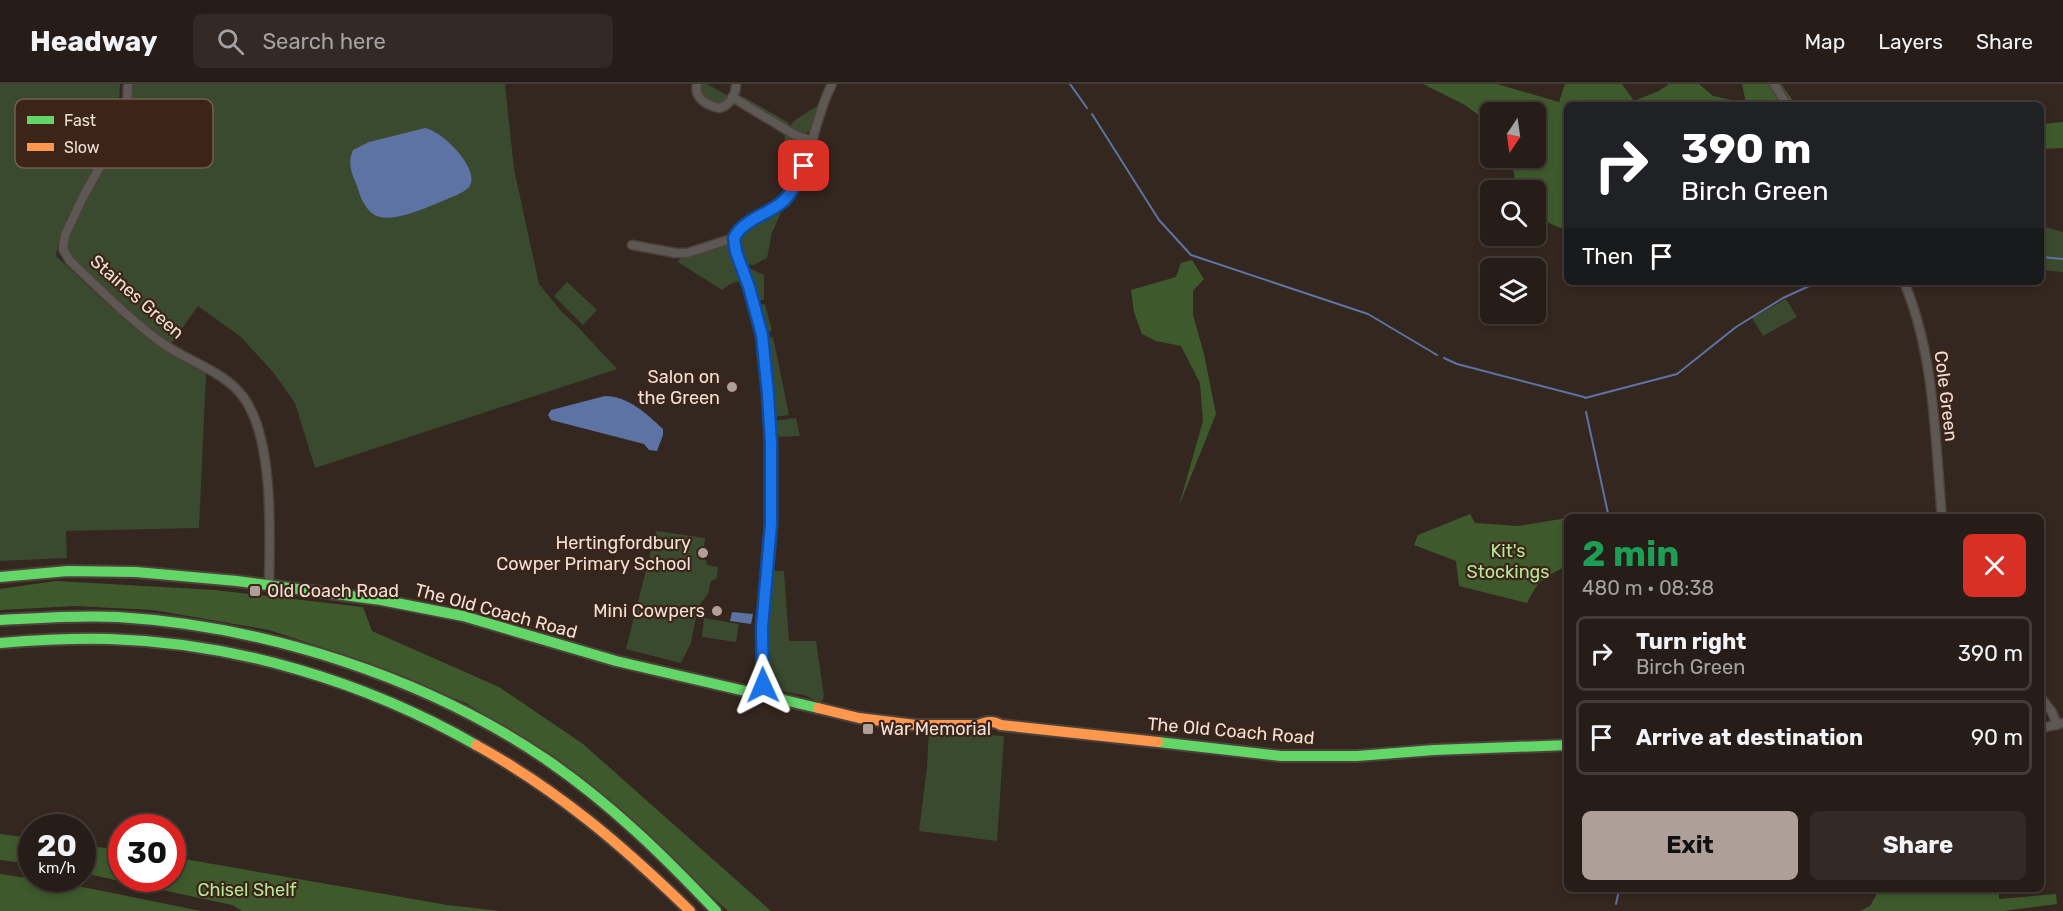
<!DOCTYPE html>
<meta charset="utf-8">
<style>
:root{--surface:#271d18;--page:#332a25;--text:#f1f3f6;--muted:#a4a2a2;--line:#433b37;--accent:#ae9f98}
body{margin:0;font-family:Rubik,sans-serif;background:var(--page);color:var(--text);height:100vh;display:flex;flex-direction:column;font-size:22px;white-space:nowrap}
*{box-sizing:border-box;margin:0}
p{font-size:20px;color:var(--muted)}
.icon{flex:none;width:33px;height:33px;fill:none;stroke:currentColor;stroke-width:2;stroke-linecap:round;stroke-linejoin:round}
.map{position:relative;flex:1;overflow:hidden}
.side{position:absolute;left:1564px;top:430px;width:480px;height:378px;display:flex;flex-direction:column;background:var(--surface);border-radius:9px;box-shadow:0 3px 9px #0003,0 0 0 2px var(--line)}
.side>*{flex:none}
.banner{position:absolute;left:1564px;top:18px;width:480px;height:183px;border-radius:9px;box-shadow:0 3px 9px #0003,0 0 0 2px var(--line);background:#202124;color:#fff;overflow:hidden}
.needle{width:39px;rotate:193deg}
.fabs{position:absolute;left:1480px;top:18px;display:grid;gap:12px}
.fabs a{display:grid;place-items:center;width:66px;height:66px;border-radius:9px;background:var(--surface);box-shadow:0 3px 9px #0003,0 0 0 2px var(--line);font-size:30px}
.speed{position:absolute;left:18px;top:730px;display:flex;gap:12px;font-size:30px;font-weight:700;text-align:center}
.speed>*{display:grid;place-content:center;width:78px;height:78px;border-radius:50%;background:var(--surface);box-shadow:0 3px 9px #0003,0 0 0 2px var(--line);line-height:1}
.speed small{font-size:15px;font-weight:400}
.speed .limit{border:9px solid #d22;background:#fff;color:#111}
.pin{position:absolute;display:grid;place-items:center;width:51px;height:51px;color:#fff;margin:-26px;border-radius:12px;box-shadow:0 3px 9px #0006}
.me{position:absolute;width:66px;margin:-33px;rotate:359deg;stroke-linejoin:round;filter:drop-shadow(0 0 4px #0008)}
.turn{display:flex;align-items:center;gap:21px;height:126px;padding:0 18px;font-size:27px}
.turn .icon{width:78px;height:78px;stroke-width:2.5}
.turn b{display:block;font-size:42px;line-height:51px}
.then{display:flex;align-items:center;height:57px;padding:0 18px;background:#0003;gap:12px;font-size:22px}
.round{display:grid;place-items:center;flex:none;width:63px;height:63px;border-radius:9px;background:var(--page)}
.summary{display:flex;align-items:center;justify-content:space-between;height:102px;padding:0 18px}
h1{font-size:36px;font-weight:700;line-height:45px;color:#1e9e55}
.primary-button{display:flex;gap:12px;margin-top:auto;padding:12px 18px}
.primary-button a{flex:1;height:69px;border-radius:9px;background:var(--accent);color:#111;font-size:24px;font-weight:700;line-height:69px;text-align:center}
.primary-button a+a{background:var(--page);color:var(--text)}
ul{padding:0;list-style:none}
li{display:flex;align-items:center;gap:18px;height:75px;margin:0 12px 9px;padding:0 6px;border:3px solid var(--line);border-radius:9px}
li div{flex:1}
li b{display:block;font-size:22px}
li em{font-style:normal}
header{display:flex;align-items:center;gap:36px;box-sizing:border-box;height:84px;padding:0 30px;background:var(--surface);border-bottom:2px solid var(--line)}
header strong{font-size:28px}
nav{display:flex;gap:33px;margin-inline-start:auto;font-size:21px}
.search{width:420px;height:54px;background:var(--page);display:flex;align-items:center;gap:15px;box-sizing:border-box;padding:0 21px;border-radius:9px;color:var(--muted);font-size:22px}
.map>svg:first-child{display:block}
.green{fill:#3a4a2f}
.forest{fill:#3e5a2c}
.water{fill:#5c73a3}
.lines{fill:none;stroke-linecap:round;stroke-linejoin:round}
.stream{stroke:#5c73a3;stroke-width:2}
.street-casing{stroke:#4d423b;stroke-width:11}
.fast-casing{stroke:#4d423b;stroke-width:14}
.slow-casing{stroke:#4d423b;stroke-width:14}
.street{stroke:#5e5855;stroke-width:8}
.fast{stroke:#63d668;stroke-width:10}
.slow{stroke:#ff974d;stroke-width:10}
.route-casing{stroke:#114b97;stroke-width:15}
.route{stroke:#1a73e8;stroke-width:10}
.poi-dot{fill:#ae9f98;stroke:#3c2518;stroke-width:2}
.labels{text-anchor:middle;stroke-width:4.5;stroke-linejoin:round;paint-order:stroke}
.street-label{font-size:18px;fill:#f0e0d8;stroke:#3c2518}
.poi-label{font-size:18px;fill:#f0e0d8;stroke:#3c2518;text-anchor:end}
.park-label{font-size:18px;fill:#b3e898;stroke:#3c2518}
.key{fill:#3c2518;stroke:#725d52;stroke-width:1.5}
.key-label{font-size:16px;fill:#f0e0d8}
</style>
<header>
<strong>Headway</strong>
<div class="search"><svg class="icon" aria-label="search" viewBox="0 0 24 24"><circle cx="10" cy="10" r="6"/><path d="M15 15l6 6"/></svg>Search here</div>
<nav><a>Map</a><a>Layers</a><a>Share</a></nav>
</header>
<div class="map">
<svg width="2063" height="827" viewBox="0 0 2063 827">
<rect width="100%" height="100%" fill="#342720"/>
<path class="green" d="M 0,0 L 120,0 L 118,36 L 114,44 L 58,159 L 56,172 C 103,215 147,264 206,289 L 199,444 L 66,447 L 67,474 L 0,477 Z
M 133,0 L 507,0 L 505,1 L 514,85 L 539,200 L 561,227 L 576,241 L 617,285 L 315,384 L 295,319 L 273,288 L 241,253 L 198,222 L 170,261 L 114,215 L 67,168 L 67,154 L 77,133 L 129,36 Z
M 700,0 L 707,0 L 728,12 L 723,20 C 715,21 704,15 699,9 Z
M 744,13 L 789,39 L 787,42 L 742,16 Z
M 817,22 L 810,47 L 803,50 L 789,43 L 794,37 Z
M 785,49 L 802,58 L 805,63 L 804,70 L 789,101 L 782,90 Z
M 775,127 L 781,128 L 772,149 L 767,174 L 754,181 L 745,180 C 732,144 747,144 775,127 Z
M 2042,142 L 2063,148 L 2063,188 L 2042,186 Z
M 729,160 L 743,196 L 730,200 L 722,206 L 678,178 L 682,172 Z
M 749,184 L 764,191 L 764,216 L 756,216 L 746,186 Z
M 567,198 L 597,226 L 583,241 L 554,212 Z
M 1786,215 L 1797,233 L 1763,252 L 1752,234 Z
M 765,220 L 772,247 L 765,249 L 758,222 Z
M 773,253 L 789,331 L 772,333 L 772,289 L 768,287 L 766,254 Z
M 796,334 L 800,352 L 773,353 L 772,337 Z
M 656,447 L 705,454 L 703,473 L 706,476 L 707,481 L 718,483 L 717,494 L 711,497 L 708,510 L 698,523 L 691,559 L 681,579 L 626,565 Z
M 772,487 L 784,487 L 789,557 L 816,557 L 824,612 L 823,616 L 819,618 L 804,611 L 774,606 L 771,603 L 765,547 Z
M 704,534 L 739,540 L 736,558 L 702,553 Z
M 929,647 L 1004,652 L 997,757 L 919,747 L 927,683 Z"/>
<path class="forest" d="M 1423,0 L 1497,0 L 1559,18 L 1565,0 L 1622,0 L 1634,17 L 1659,7 L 1669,0 L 1699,0 L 1713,12 L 1746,19 L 1742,0 L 1781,0 L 1796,21 L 1568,21 L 1567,147 L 1536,133 L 1536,106 L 1518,106 L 1510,74 L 1536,74 L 1536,28 L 1491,28 L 1491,40 L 1465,21 Z
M 2063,38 L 2063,64 L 2042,65 L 2042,40 Z
M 1192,176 L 1204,195 L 1193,207 L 1193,231 L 1204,270 L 1216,330 L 1179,422 L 1203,337 L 1200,299 L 1181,262 L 1156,257 L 1142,250 L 1134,228 L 1131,206 L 1176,193 L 1181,179 Z
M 1470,430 L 1475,439 L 1518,442 L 1567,434 L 1567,482 C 1543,494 1540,494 1527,519 L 1459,502 L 1456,477 L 1414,461 L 1418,451 Z
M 56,497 L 215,506 L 363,523 L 372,547 L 499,603 L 583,660 L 771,827 L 728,827 L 578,691 L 466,619 L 336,568 L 269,546 L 153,526 L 75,522 L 0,526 L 0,505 Z
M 0,750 L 31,754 L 31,780 L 0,776 Z
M 82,761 L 121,766 L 122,795 L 172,795 L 173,773 L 447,821 L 500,827 L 242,827 L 232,821 L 83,789 Z
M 0,790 L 63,799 L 201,827 L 0,827 Z
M 1879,806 L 1999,806 L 1999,815 L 2056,810 L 2057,820 L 2003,827 L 1860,827 L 1870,822 Z"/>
<path class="water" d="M 425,44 C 442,47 476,81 471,99 C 469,106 462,108 457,111 C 438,118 391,143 373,130 C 364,123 360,112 357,102 C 352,90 347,79 353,66 L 369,58 Z
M 605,312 C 628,312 647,330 663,345 L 663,351 L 657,367 L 649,366 L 644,360 L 551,336 L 548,331 L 551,326 Z
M 732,528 L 753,530 L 751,540 L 730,537 Z"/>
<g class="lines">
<path class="stream" d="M 1070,0 L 1087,24
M 1092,30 L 1159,136 L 1191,171 L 1368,230 L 1437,271
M 2042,173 L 2063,175
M 1444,274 L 1457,280 L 1584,313
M 1585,314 L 1677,290 L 1736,243 L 1783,214 L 1818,198
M 1586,328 L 1609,434
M 1616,820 L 1619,806"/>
<defs>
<path id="street" d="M 128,0 L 127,20 L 118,50 L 83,113 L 65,151 L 63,165 L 70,177 C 100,205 129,235 162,259 C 188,278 225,287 244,314 C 274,356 270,450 269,501
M 697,0 C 694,14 706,21 719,24 C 730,22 736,10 736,0
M 1774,0 L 1787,21
M 732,13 L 795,51 L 812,57
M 632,161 L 675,169 L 687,169 L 734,154
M 1904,198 C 1935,271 1935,356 1942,434
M 763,611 L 764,590 L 762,544 L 771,439 L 771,360 L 768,310 L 762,251 L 749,203 L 736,168 L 734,154 C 743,135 768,131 782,119 C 785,116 788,111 790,108 C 813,75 814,34 832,0
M 2042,615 L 2052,628 L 2057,641
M 2042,644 L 2063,639"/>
<path id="fast" d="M 0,493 L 68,487 L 136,488 L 237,497 L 381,516 L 463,532 L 616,577 L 818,624
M 0,536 C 39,534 78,531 118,533 C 265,542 425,593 547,676 C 610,719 664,772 716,827
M 0,559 C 37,556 73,554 110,555 C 237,559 366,598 476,661
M 1158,658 L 1281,672 L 1357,672 L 1434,666 L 1568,661"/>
<path id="slow" d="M 818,624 L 859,634 L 916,641 L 978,641 C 986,638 993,636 1001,641 L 1158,658
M 476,661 C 559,707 622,761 690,827"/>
</defs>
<use href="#street" class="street-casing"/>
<use href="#fast" class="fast-casing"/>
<use href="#slow" class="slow-casing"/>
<use href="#street" class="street"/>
<use href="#fast" class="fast"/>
<use href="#slow" class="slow"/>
</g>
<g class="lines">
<defs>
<path id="route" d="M 763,601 L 762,544 L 771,440 L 771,360 L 768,310 L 762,251 L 749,203 L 736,168 L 734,154 C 743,136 766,131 781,119 C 792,111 798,94 804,82"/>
</defs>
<use href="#route" class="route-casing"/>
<use href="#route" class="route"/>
</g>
<g class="poi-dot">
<circle cx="732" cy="303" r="6"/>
<circle cx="703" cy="469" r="6"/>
<rect x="249" y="501" width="12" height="12" rx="3"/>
<circle cx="717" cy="527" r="6"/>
<rect x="862" y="639" width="12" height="12" rx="3"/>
</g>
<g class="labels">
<g class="street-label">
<text transform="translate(137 213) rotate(41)" y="6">Staines Green</text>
<text transform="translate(1946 312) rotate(83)" y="6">Cole Green</text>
<text transform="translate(496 527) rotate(15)" y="6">The Old Coach Road</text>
<text transform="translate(1231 647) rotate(5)" y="6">The Old Coach Road</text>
</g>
<g class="poi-label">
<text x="720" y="299">Salon on<tspan x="720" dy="21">the Green</tspan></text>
<text x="691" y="465">Hertingfordbury<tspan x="691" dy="21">Cowper Primary School</tspan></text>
<text x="267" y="513" text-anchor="start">Old Coach Road</text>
<text x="705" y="533">Mini Cowpers</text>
<text x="880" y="651" text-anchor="start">War Memorial</text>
</g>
<g class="park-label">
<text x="1508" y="473">Kit's<tspan x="1508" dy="21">Stockings</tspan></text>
<text x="247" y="812">Chisel Shelf</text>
</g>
</g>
<rect x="15" y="15" width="198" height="69" rx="9" class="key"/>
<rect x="27" y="32" width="27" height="8" fill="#63d668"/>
<rect x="27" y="59" width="27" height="8" fill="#ff974d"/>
<g class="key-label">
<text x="64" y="42">Fast</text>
<text x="64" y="69">Slow</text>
</g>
</svg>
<div class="fabs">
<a><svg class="needle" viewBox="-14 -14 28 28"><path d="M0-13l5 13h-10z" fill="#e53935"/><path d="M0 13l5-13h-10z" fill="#a4a2a2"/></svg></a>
<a><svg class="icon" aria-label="search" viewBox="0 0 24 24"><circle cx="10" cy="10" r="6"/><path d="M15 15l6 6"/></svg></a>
<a><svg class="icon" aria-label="layers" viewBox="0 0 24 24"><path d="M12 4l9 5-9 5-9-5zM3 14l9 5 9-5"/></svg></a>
</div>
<div class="speed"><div>20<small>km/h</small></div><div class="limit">30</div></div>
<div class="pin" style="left:804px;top:82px;background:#d93025"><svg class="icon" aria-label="arrive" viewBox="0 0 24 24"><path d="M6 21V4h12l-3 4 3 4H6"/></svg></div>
<svg class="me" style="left:763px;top:601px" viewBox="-20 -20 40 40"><path d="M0-17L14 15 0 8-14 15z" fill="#1a73e8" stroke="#fff" stroke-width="4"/></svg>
<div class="banner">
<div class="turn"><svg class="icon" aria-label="right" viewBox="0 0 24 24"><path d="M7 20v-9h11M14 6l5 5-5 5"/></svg><div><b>390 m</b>Birch Green</div></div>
<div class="then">Then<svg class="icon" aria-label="arrive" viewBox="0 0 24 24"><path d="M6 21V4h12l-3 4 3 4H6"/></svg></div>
</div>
<section class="side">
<div class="summary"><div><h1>2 min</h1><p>480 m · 08:38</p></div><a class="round" style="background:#d93025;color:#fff"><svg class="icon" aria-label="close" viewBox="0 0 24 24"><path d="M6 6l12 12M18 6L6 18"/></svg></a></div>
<ul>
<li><svg class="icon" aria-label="right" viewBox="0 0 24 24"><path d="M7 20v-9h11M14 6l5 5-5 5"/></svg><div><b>Turn right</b><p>Birch Green</p></div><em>390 m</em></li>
<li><svg class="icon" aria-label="arrive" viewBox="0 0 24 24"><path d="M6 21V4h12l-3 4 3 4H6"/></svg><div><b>Arrive at destination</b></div><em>90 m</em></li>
</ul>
<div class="primary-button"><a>Exit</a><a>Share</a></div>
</section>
</div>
